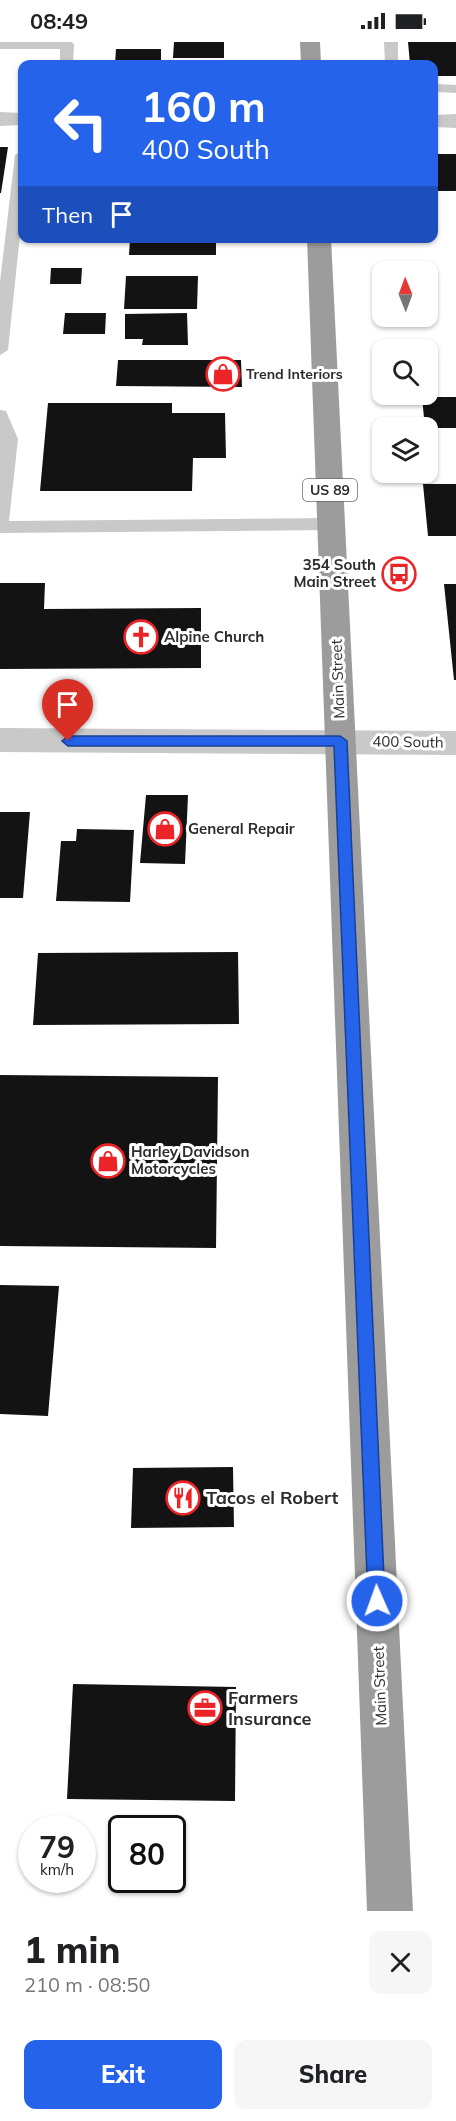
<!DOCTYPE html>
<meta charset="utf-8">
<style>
:root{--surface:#fff;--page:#f6f6f6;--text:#202124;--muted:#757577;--accent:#2563eb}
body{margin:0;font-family:Mulish,sans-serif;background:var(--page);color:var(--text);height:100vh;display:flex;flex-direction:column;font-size:22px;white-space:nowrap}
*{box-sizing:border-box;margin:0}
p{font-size:20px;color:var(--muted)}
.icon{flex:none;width:33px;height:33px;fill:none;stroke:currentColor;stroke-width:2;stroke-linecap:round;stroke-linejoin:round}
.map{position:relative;height:1869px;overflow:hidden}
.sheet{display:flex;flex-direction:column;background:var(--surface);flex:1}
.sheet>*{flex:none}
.top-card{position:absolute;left:18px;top:18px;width:420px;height:183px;border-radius:12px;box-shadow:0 2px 4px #0004;background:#2563eb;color:#fff;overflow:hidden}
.needle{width:39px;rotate:359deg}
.fabs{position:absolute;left:372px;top:219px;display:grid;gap:12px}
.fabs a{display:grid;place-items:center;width:66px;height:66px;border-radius:12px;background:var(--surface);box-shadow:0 2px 4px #0004;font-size:30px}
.speed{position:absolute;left:18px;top:1773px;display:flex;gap:12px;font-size:30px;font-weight:700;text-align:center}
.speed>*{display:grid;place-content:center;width:78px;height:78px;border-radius:50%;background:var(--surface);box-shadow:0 2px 4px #0004;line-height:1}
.speed small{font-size:15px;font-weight:400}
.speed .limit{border:3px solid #111;border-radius:9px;background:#fff;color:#111}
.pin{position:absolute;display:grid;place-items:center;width:51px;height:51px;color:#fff;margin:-62px -26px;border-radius:50% 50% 50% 0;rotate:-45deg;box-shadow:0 0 6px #0007}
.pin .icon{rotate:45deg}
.me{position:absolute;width:66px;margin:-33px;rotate:358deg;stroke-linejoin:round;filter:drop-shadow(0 0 4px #0008)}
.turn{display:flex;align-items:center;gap:21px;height:126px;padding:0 24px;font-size:27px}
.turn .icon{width:78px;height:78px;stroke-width:2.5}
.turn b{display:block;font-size:42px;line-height:51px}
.then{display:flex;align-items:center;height:57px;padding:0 24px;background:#0003;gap:12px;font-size:22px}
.round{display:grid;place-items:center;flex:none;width:63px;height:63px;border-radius:12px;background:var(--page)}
.summary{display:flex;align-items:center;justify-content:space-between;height:102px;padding:0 24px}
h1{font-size:36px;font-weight:800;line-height:45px}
.action{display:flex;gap:12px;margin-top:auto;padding:12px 24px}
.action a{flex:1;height:69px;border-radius:12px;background:var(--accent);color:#fff;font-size:24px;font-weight:800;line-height:69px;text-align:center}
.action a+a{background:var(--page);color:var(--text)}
.status{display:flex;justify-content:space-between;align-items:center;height:42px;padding:0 30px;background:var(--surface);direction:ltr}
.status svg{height:16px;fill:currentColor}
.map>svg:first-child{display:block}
.building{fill:#131313}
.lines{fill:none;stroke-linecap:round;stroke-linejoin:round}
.service{fill:#c9c9c9;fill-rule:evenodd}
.minor{fill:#c9c9c9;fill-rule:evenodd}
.tertiary{fill:#c9c9c9;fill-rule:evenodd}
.trunk{fill:#9c9c9c;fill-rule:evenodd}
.route{fill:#2563eb;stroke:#184099;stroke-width:1.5}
.labels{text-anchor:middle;stroke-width:6;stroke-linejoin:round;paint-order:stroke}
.far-poi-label{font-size:14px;font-weight:bold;fill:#2c2c2c;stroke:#fff;text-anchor:start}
.shield{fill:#fff;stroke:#6b6b6b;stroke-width:1.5}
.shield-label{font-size:14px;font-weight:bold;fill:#2c2c2c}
.poi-label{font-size:15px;font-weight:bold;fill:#2c2c2c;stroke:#fff;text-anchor:start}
.street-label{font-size:15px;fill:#2c2c2c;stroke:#fff}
.near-poi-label{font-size:18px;font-weight:bold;fill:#2c2c2c;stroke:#fff;text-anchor:start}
</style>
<div class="status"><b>08:49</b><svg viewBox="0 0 49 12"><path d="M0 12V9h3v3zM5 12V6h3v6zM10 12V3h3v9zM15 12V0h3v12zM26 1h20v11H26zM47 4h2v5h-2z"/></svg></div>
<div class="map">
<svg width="456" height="1869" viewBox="0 0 456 1869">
<rect width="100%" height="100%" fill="#fff"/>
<path class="building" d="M 174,0 L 224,0 L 224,16 L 173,16 Z
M 408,0 L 456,0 L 456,34 L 434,34 L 434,22 L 410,22 Z
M 116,7 L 161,7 L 161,22 L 115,22 Z
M 0,105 L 8,105 L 1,151 L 0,151 Z
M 434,112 L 456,112 L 456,149 L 434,149 Z
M 130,196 L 216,196 L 216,213 L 129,213 Z
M 51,226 L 82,226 L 81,242 L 50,242 Z
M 126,234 L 198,234 L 197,267 L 124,267 Z
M 65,271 L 106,271 L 105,292 L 63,292 Z
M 187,271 L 188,303 L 142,303 L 143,297 L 125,297 L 125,272 Z
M 118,318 L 241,318 L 242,345 L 116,344 Z
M 422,355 L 456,355 L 456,386 L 425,386 Z
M 48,361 L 172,361 L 172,371 L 225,371 L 226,416 L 193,416 L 192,449 L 40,449 Z
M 423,442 L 456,442 L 456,494 L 428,494 Z
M 0,541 L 45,541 L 44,567 L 201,566 L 201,626 L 0,627 Z
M 444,542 L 456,542 L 456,638 L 454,638 Z
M 146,753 L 188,753 L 185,822 L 140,821 Z
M 0,770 L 30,770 L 23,856 L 0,856 Z
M 77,787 L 134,788 L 130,860 L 56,859 L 61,799 L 76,799 Z
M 238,910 L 239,982 L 33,983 L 38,911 Z
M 0,1033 L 218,1035 L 216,1206 L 0,1204 Z
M 0,1243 L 59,1244 L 48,1374 L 0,1372 Z
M 233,1425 L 234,1485 L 131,1486 L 133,1426 Z
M 73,1642 L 236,1645 L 235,1759 L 67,1757 Z"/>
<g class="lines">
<path class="service" d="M 0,0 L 72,0 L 74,3 L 73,22 L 60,22 L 60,7 L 0,7 Z
M 384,0 L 398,0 L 398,22 L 385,22 Z
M 434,42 L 456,43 L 456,51 L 434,50 Z
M 22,109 L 22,174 L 8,308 L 0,313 L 0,240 L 15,113 Z
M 0,368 L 6,369 L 18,397 L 9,479 L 331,476 L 337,478 L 340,482 L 337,486 L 331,488 L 0,491 Z"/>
<path class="minor" d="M 0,686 L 456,689 L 456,713 L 0,710 Z"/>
<path class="tertiary" d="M 0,70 L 22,71 L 22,83 L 0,84 Z
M 456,72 L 456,86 L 434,85 L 434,73 Z"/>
<path class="trunk" d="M 300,0 L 320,0 L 321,22 L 301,22 Z
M 307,196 L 331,196 L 413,1869 L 367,1869 Z"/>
</g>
<path class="route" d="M 68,694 L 340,694 L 347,699 L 385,1559 L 383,1565 L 377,1568 L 371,1565 L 368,1559 L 334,704 L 68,704 L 62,699 Z"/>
<defs>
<symbol id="shop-ring" viewBox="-11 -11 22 22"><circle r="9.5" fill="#fff" stroke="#ec2427" stroke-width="1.5"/><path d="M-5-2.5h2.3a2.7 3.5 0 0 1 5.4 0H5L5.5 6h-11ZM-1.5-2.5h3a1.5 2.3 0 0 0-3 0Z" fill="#ec2427"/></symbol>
<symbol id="bus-ring" viewBox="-11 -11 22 22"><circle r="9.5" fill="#fff" stroke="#ec2427" stroke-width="1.5"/><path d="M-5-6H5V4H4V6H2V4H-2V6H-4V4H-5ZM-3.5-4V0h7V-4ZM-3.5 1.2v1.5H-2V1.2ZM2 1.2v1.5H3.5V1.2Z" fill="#ec2427"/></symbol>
<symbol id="church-ring" viewBox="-11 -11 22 22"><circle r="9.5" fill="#fff" stroke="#ec2427" stroke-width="1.5"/><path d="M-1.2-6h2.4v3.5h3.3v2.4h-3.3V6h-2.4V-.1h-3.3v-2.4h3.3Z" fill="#ec2427"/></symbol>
<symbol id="restaurant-ring" viewBox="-11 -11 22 22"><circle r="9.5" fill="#fff" stroke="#ec2427" stroke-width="1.5"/><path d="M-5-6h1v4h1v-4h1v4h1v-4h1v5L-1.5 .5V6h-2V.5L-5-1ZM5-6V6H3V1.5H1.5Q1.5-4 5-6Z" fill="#ec2427"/></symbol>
<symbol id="office-ring" viewBox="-11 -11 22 22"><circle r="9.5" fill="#fff" stroke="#ec2427" stroke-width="1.5"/><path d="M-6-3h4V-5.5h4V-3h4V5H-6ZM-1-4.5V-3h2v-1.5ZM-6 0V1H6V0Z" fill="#ec2427"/></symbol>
</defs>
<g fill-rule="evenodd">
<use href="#shop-ring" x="204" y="313" width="38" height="38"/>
<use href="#bus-ring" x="380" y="513" width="38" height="38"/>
<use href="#church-ring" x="122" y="576" width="38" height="38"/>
<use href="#shop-ring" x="146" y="768" width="38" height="38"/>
<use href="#shop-ring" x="89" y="1100" width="38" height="38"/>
<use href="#restaurant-ring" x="164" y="1437" width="38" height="38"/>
<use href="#office-ring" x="186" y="1647" width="38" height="38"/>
</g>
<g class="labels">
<g class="far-poi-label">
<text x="246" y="337">Trend Interiors</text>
</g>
<rect class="shield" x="303" y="437" width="54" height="22" rx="4.5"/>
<g class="shield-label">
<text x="330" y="453">US 89</text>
</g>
<g class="poi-label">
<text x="376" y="528" text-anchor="end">354 South<tspan x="376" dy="17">Main Street</tspan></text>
<text x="164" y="600">Alpine Church</text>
<text x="188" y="792">General Repair</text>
<text x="131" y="1115">Harley Davidson<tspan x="131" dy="17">Motorcycles</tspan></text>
</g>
<g class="street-label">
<text transform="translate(338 637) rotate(-92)" y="5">Main Street</text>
<text transform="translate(408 700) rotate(1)" y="5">400 South</text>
<text transform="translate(380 1644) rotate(-92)" y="5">Main Street</text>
</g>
<g class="near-poi-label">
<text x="206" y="1462">Tacos el Robert</text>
<text x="228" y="1662">Farmers<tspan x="228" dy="21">Insurance</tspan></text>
</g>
</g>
</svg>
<div class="fabs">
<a><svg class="needle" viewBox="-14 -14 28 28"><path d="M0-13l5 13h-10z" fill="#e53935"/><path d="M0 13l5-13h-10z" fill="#757577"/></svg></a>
<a><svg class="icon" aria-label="search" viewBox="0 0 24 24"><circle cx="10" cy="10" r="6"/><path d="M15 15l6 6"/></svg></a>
<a><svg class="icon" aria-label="layers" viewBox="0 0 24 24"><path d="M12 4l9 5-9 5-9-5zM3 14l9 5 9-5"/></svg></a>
</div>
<div class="speed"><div>79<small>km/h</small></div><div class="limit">80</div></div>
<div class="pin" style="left:68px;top:699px;background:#d93025"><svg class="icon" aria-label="arrive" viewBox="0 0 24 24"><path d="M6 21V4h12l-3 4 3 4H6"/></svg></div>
<svg class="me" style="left:377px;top:1559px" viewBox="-20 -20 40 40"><circle r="17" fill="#2563eb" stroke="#fff" stroke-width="3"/><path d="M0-11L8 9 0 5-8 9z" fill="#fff"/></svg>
<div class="top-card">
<div class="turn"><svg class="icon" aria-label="left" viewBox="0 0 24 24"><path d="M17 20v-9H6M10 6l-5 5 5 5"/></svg><div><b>160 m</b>400 South</div></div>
<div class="then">Then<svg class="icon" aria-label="arrive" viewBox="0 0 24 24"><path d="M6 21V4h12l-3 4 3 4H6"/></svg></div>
</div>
</div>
<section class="sheet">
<div class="summary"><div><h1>1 min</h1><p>210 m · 08:50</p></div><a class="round"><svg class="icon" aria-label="close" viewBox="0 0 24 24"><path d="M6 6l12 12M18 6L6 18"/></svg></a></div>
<div class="action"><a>Exit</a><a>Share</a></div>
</section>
